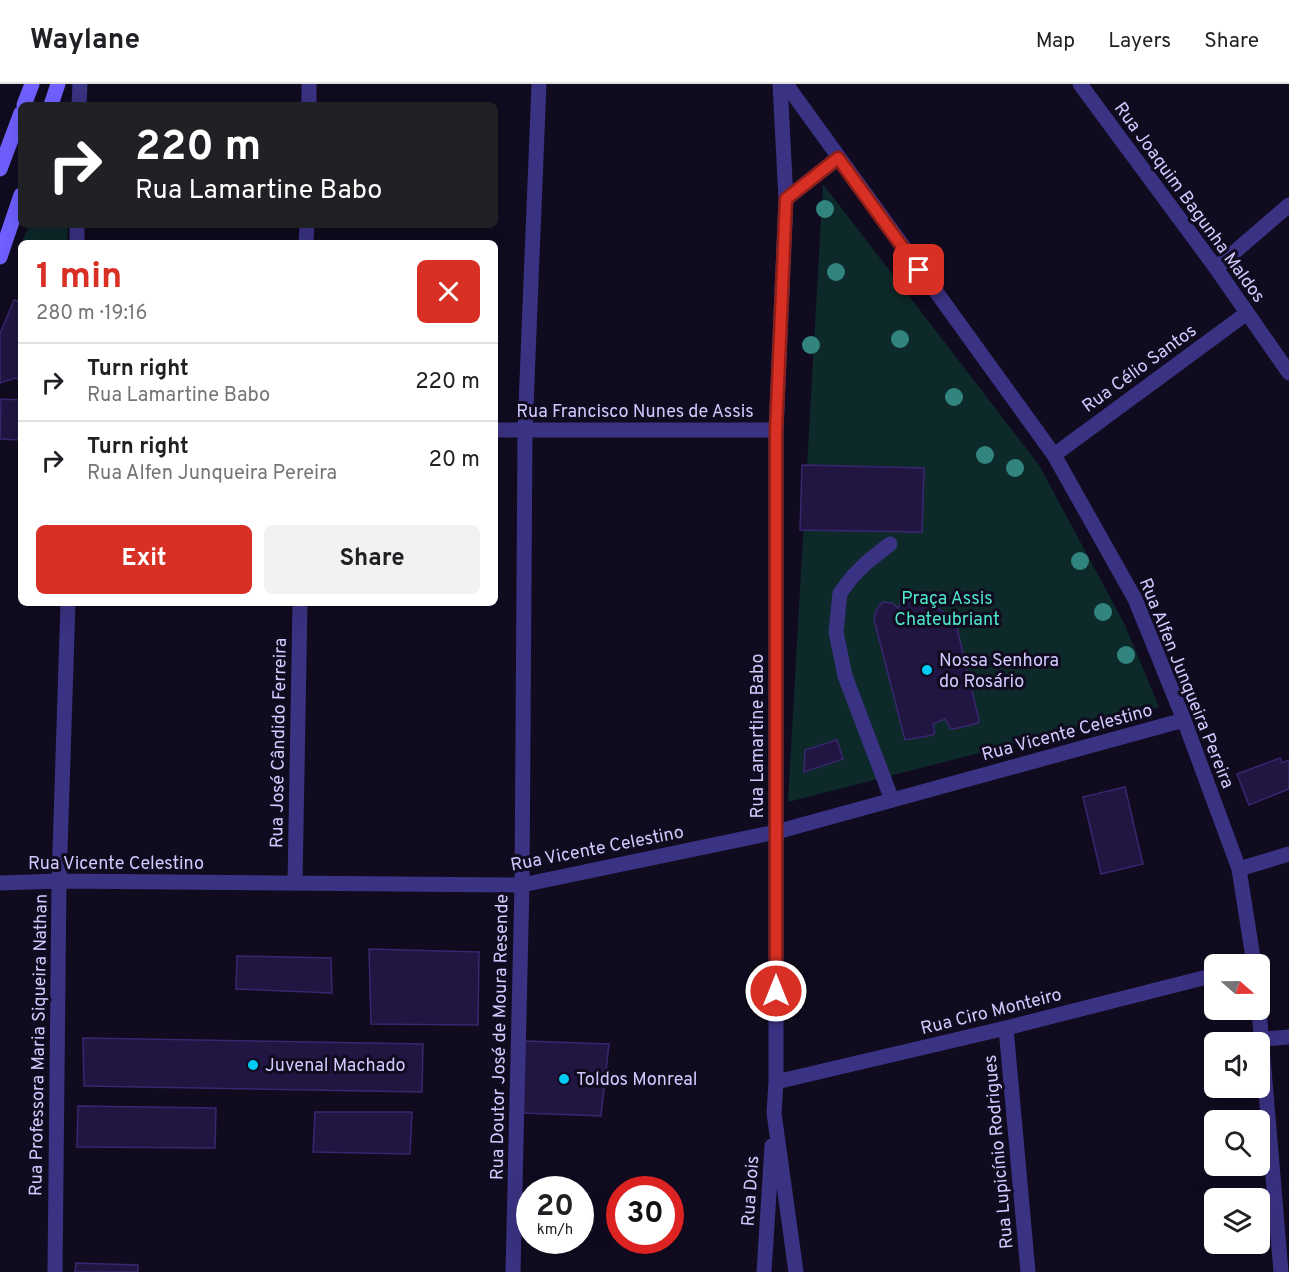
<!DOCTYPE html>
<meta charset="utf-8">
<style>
:root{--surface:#fff;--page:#f2f2f2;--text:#202124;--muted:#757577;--line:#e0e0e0;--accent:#d93025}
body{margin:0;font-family:Overpass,sans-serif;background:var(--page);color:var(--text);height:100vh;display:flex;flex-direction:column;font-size:22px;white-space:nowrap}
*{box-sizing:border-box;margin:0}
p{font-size:20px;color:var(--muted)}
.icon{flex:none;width:33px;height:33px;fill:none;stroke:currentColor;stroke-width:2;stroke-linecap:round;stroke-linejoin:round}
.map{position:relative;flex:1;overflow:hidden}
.sheet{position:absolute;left:18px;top:156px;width:480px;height:366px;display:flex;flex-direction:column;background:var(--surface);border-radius:9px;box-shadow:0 6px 24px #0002}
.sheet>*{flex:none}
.guide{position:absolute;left:18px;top:18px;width:480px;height:126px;border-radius:9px;box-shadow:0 6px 24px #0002;background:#202124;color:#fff;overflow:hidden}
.needle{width:39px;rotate:110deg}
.controls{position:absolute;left:1204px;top:870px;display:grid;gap:12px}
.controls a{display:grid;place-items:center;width:66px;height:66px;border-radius:9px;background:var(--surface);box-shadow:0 6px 24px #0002;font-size:30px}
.speed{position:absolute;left:516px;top:1092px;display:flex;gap:12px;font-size:30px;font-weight:700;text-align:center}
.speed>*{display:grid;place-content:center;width:78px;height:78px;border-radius:50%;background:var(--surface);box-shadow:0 6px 24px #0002;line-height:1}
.speed small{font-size:15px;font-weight:400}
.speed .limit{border:9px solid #d22;background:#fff;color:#111}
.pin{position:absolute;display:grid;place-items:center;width:51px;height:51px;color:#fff;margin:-26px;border-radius:12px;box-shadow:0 3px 9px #0006}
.me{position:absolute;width:66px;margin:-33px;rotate:0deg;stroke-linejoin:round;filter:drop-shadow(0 0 4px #0008)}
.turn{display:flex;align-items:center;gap:21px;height:126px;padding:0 18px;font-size:27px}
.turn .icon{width:78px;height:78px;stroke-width:2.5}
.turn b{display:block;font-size:42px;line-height:51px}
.round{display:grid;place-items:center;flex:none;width:63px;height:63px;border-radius:9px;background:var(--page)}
.headline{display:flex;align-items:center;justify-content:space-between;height:102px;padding:0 18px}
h1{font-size:36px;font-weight:700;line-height:45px;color:var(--accent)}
.action{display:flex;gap:12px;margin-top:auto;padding:12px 18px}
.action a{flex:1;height:69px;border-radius:9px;background:var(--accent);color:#fff;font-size:24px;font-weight:700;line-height:69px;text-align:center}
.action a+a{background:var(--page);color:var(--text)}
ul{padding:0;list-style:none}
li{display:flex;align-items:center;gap:18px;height:78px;padding:0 18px;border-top:2px solid var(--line)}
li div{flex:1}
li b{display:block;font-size:22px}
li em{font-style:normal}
header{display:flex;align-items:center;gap:36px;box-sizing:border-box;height:84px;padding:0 30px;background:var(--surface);border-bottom:2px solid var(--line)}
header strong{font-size:28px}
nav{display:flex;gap:33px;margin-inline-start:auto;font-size:21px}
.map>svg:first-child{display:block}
.green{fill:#0d292a}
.building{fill:#211542;stroke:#39266f;stroke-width:1.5}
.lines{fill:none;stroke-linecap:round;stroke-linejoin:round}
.lane{stroke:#3a3282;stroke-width:15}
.street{stroke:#3a3282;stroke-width:15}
.secondary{stroke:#6f60ff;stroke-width:15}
.tree{fill:#32847e}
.route-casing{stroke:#8d1f18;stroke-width:15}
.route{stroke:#d93025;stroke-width:10}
.poi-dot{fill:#00cbf4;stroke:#100b1f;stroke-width:2}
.labels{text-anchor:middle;stroke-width:6;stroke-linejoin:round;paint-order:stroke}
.street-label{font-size:18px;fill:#d3c9ff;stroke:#100b1f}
.park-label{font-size:18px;fill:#4de7cb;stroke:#100b1f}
.poi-label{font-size:18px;fill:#d3c9ff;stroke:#100b1f;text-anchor:start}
</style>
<header>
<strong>Waylane</strong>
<nav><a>Map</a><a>Layers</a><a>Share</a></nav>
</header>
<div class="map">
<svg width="1289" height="1188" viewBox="0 0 1289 1188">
<rect width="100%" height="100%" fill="#100b1f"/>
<path class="green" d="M 823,100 L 1039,381 L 1125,541 L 1159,623 L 788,718 Z
M 30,141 L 68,141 L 67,159 L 21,159 Z"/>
<path class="building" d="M 14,216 L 21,218 L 21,296 L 15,294 L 0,299 L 0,250 Z
M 1,315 L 21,316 L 21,356 L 0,355 Z
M 802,381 L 924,384 L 922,448 L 800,446 Z
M 911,508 L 918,512 L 918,515 L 920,519 L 924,521 L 930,519 L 955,536 L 979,636 L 978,639 L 954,645 L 950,644 L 945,635 L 933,640 L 935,648 L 933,651 L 905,656 L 874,535 L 876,527 L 879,522 L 883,518 L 892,519 L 898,524 L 904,511 Z
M 837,656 L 843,675 L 804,688 L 805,666 Z
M 1280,674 L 1282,679 L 1289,676 L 1289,705 L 1249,721 L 1237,690 Z
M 1125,703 L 1143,780 L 1101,790 L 1083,713 Z
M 369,865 L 479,868 L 478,941 L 371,940 Z
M 237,872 L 331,874 L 332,909 L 236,905 Z
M 83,954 L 423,960 L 422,1008 L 84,1002 Z
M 525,957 L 609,960 L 601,1032 L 522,1029 Z
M 78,1022 L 216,1024 L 215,1064 L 77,1063 Z
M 315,1028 L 412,1028 L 410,1070 L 313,1068 Z
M 76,1179 L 138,1181 L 138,1188 L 75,1188 Z"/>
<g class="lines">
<path class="lane" d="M 890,460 L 866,479 L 853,492 L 840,509 L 836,548 L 845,592 L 892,716"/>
<path class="street" d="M 780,0 L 786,115 L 776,346 L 776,998 L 774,1029 L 796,1188
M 786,0 L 1054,371 L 1135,515 L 1184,636 L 1239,785 L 1254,880
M 1080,0 L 1216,184 L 1289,289
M 79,21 L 80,0
M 309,21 L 309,0
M 786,115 L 838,74
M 77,159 L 77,141
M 306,159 L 307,141
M 1216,184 L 1289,121
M 495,346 L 776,346
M 1054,371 L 1247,229
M 1239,785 L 1289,770
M 0,799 L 59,797 L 522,801 L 776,748 L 1184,636
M 295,799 L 300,519
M 1259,926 L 1281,1188
M 1006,944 L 1028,1188
M 1262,955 L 1289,953
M 776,998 L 1006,944 L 1215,891
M 55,1188 L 59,797 L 68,519
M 513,1188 L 522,801 L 525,346 L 539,0
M 764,1188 L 772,1062"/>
<path class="secondary" d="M 24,21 L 32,0
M 51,21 L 58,0
M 0,85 L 21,29
M 0,173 L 21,111"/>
</g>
<g class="tree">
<circle cx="825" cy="125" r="9"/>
<circle cx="836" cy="188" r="9"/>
<circle cx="900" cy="255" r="9"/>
<circle cx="811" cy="261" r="9"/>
<circle cx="954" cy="313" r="9"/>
<circle cx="985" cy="371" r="9"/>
<circle cx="1015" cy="384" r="9"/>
<circle cx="1080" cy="477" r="9"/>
<circle cx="1103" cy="528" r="9"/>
<circle cx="1126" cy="571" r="9"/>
</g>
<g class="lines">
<defs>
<path id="route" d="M 776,907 L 776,346 L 786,115 L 838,74 L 919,186"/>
</defs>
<use href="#route" class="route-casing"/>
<use href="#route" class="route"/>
</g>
<g class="poi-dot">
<circle cx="927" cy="586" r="6"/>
<circle cx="253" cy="981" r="6"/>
<circle cx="564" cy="995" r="6"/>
</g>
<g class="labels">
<g class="street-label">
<text transform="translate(1190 118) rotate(54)" y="6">Rua Joaquim Bagunha Maldos</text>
<text transform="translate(1139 284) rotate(-36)" y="6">Rua Célio Santos</text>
<text x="635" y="333">Rua Francisco Nunes de Assis</text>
<text transform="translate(1187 599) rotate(68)" y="6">Rua Alfen Junqueira Pereira</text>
<text transform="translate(1067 648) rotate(-15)" y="6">Rua Vicente Celestino</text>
<text transform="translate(757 652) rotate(-90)" y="6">Rua Lamartine Babo</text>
<text transform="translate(278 659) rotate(-89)" y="6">Rua José Cândido Ferreira</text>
<text transform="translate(597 764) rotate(-11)" y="6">Rua Vicente Celestino</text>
<text x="116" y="785">Rua Vicente Celestino</text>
<text transform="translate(991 927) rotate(-14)" y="6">Rua Ciro Monteiro</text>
<text transform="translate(499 953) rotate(-89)" y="6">Rua Doutor José de Moura Resende</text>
<text transform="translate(38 961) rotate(-89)" y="6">Rua Professora Maria Siqueira Nathan</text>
<text transform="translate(998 1068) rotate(-95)" y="6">Rua Lupicínio Rodrigues</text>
<text transform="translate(750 1107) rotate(-86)" y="6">Rua Dois</text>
</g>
<g class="park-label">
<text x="947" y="520">Praça Assis<tspan x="947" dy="21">Chateubriant</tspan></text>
</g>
<g class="poi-label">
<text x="939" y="582">Nossa Senhora<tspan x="939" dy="21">do Rosário</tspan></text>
<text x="265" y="987">Juvenal Machado</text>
<text x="576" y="1001">Toldos Monreal</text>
</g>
</g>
</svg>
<div class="controls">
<a><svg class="needle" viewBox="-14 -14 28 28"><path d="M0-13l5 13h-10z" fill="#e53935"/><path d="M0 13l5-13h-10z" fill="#757577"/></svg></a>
<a><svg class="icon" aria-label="sound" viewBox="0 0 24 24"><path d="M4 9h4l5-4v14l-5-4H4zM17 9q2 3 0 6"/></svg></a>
<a><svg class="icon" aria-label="search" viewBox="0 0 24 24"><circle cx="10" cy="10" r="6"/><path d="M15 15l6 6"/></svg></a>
<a><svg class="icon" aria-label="layers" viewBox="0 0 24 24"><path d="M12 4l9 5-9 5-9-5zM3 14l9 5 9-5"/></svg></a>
</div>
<div class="speed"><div>20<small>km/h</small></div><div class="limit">30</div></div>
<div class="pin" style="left:919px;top:186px;background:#d93025"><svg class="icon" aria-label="arrive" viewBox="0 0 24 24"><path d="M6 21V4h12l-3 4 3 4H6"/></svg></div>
<svg class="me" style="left:776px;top:907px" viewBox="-20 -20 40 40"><circle r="17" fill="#d93025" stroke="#fff" stroke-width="3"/><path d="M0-11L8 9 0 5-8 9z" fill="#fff"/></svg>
<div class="guide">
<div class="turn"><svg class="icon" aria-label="right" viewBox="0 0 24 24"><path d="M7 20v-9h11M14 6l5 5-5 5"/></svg><div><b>220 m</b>Rua Lamartine Babo</div></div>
</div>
<section class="sheet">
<div class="headline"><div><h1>1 min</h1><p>280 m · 19:16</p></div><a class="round" style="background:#d93025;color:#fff"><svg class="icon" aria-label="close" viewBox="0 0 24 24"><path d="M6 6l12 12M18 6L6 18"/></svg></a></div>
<ul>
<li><svg class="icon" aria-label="right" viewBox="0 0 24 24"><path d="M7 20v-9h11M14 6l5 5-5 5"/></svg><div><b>Turn right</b><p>Rua Lamartine Babo</p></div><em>220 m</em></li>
<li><svg class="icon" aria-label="right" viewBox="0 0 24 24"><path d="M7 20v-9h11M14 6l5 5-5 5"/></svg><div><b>Turn right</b><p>Rua Alfen Junqueira Pereira</p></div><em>20 m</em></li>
</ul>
<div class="action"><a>Exit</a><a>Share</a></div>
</section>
</div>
